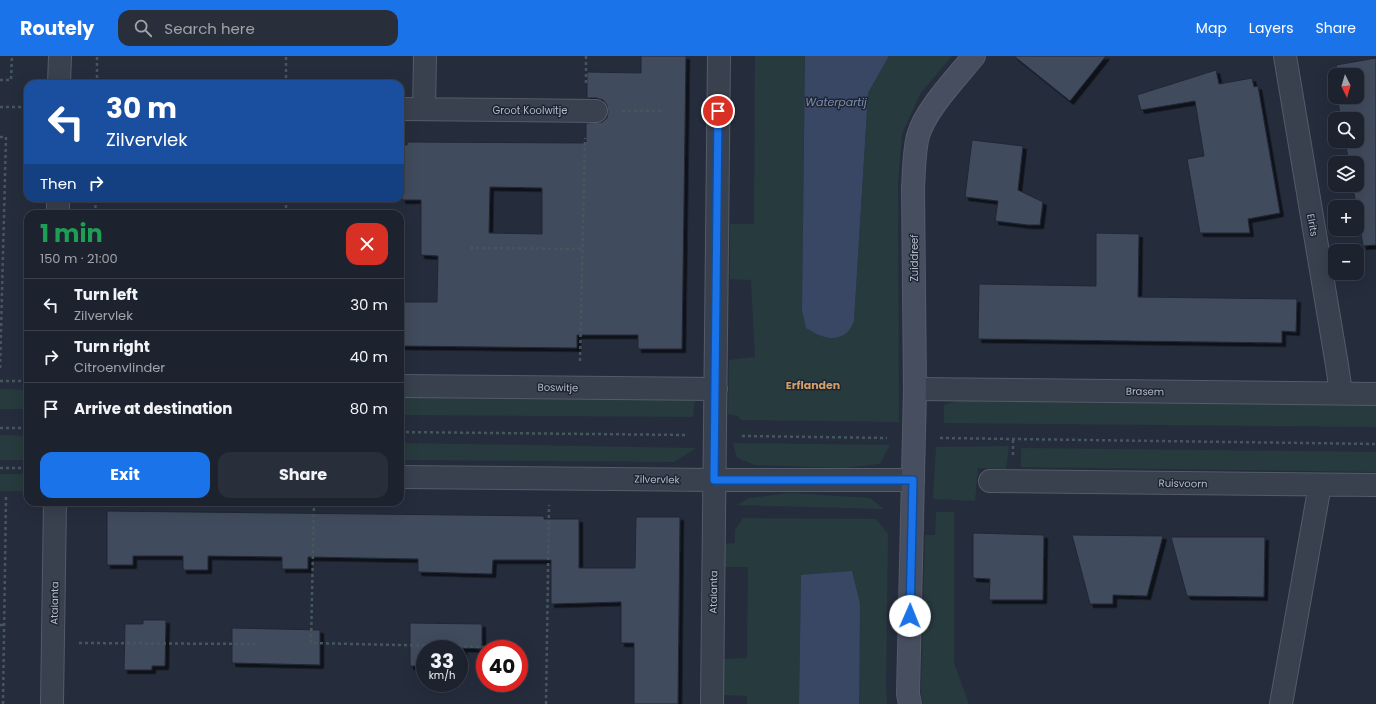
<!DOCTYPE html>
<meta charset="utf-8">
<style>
:root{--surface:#1c222e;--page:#292f3a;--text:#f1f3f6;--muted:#a0a4aa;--line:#3a3f4a;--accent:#1a73e8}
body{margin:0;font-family:Poppins,sans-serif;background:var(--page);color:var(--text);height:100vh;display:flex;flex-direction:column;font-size:15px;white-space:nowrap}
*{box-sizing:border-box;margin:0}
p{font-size:13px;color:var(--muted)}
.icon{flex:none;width:22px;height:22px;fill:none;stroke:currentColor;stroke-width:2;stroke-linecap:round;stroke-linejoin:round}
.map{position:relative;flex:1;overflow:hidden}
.side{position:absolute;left:24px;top:154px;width:380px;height:296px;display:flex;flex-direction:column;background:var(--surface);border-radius:12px;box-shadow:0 4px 16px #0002,0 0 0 1px var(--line)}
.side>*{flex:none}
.top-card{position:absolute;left:24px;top:24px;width:380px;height:122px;border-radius:12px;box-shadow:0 4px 16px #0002,0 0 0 1px var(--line);background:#1a4fa0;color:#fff;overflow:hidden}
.needle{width:26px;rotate:175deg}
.buttons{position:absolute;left:1328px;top:12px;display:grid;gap:8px}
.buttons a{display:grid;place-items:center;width:36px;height:36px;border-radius:8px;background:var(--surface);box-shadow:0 4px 16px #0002,0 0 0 1px var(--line);font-size:20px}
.speed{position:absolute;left:416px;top:584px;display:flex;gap:8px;font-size:20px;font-weight:700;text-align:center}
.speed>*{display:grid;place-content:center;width:52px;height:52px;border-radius:50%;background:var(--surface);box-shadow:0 4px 16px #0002,0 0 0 1px var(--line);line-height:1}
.speed small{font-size:10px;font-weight:400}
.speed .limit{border:6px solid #d22;background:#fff;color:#111}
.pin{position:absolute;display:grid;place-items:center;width:34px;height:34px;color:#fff;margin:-17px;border:2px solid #fff;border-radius:50%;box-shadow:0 1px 4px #0007}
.me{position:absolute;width:44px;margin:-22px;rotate:1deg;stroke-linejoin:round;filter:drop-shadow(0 0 3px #0008)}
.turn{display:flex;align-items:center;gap:14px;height:84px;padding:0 16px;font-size:18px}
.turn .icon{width:52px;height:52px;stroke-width:2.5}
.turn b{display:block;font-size:28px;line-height:34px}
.then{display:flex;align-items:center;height:38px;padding:0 16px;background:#0003;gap:8px;font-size:15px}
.round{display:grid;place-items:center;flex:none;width:42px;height:42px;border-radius:12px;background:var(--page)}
.overview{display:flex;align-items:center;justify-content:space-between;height:68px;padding:0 16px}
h1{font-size:24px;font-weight:700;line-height:30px;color:#1e9e55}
.primary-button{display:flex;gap:8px;margin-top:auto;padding:8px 16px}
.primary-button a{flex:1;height:46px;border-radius:12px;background:var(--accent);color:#fff;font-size:16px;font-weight:700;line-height:46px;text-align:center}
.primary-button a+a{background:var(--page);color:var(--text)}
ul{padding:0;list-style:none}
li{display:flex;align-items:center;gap:12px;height:52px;padding:0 16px;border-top:1px solid var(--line)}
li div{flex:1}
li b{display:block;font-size:15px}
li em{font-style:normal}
header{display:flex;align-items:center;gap:24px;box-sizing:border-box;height:56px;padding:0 20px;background:var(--accent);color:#fff}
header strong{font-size:19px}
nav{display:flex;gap:22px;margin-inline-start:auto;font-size:14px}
.search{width:280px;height:36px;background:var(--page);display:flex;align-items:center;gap:10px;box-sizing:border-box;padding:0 14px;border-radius:12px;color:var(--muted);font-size:15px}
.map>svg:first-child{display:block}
.green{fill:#273a3e}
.water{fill:#394764}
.building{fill:#414b5d;stroke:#202735;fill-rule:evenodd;filter:url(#shadow)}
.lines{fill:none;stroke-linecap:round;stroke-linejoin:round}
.street-casing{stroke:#545b69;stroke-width:24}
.secondary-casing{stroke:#545b69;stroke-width:24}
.path{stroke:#45575c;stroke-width:2.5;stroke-dasharray:3 3;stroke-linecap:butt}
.street{stroke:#39404e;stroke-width:22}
.secondary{stroke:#474e60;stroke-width:22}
.route-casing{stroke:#114b97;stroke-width:10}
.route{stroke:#1a73e8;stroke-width:7}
.labels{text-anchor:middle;stroke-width:3;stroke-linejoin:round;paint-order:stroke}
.street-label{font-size:10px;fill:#b5bbc9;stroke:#1e2533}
.water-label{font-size:11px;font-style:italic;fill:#7d8eaf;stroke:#1e2533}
.neighbourhood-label{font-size:11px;font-weight:bold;fill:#d19f67;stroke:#1e2533}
</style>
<header>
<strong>Routely</strong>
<div class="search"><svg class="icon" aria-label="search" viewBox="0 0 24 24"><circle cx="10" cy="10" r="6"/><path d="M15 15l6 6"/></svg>Search here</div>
<nav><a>Map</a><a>Layers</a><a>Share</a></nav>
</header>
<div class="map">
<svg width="1376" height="648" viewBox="0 0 1376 648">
<defs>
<filter id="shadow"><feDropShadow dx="3.5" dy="3.5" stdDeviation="0" flood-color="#0009"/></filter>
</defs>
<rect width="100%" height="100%" fill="#252d3d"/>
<path class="green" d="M 755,0 L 805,0 L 802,254 L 854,265 L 868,37 L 889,0 L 952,0 L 920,38 L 902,78 L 898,129 L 899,366 L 741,364 L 738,360 L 728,358 L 729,304 L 755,301 L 751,224 L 730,223 L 730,168 L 754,168 Z
M 0,333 L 28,334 L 28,353 L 0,353 Z
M 400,340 L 695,343 L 693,361 L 400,359 Z
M 956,345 L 1376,348 L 1376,371 L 944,367 L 944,349 Z
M 0,379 L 28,380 L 28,404 L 0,404 Z
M 400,387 L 696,392 L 674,406 L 400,404 Z
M 733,387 L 890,389 L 880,408 L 843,412 L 755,409 L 737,402 Z
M 1009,390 L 1006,413 L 978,412 L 975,445 L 933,443 L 936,391 Z
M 1021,392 L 1376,396 L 1376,416 L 1021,411 Z
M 0,418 L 28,418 L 28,435 L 0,435 Z
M 790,437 L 870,442 L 884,453 L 737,449 L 749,442 Z
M 936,456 L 954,456 L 954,607 L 969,648 L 923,648 L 921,639 L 922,597 L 925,479 L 935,479 Z
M 743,462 L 876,463 L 888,478 L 886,632 L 887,648 L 859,648 L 859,644 L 801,519 L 799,648 L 747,648 L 747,640 L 724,639 L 724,603 L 747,602 L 748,511 L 725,511 L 725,488 L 735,487 L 735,474 Z"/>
<path class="water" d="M 805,0 L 889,0 L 868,37 L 854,265 C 852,269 849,276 845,278 C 831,287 818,279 806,272 L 802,254 Z
M 852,515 L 860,548 L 859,648 L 799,648 L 801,519 Z"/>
<path class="building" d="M 641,0 L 686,0 L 682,293 L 638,293 L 638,279 L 577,279 L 577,292 L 400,290 L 400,246 L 437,246 L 438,200 L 421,199 L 421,144 L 402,144 L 402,89 L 407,89 L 407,86 L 586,87 L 586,67 L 602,66 L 607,62 L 608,56 L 607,49 L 603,44 L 596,42 L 587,42 L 587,16 L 641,17 ZM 490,131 L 542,132 L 542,178 L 489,177 Z
M 1014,0 L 1106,0 L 1070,45 Z
M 1376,2 L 1376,189 L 1363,190 L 1357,151 L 1352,129 L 1357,129 L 1357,107 L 1349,107 L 1345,85 L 1357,85 L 1357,63 L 1341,63 L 1337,41 L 1357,41 L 1357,19 L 1338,19 L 1336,9 Z
M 1216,14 L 1219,28 L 1252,22 L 1254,31 L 1258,30 L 1280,157 L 1248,163 L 1250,177 L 1200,177 L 1187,103 L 1204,100 L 1195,45 L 1141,54 L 1137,39 Z
M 972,84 L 1023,90 L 1018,134 L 1043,146 L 1040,169 L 1028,169 L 995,165 L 998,145 L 965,141 Z
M 1096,177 L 1139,178 L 1138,241 L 1297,243 L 1296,276 L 1282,275 L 1282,287 L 978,283 L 979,228 L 1096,230 Z
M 107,455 L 544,460 L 544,463 L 579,463 L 579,512 L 635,512 L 636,461 L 680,461 L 678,648 L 634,648 L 634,587 L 621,587 L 621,546 L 551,548 L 551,504 L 493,504 L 492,518 L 418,516 L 418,503 L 308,501 L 308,513 L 282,513 L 282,501 L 208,500 L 208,514 L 183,514 L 183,500 L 133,500 L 133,509 L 107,509 Z
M 973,477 L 1044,479 L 1043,544 L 989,544 L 990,523 L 973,522 Z
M 1072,479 L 1163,480 L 1147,540 L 1113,539 L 1113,548 L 1090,548 Z
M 1171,481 L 1265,481 L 1264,541 L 1187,540 Z
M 143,564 L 166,564 L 165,610 L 152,610 L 152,614 L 124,614 L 125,568 L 143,568 Z
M 410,567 L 482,568 L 482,593 L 463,592 L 463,609 L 459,609 L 459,593 L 425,593 L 425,610 L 410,610 Z
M 232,572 L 320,574 L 320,609 L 232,607 Z"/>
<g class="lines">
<defs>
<path id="street" d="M 1285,0 L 1337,309 L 1341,337
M 59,28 L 60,0
M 400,53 L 596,55
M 424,53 L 425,0
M 58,158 L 58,142
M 400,330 L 716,333
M 915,333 L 1376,338
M 400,421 L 715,424 L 913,424
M 990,425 L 1376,429
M 52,648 L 55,446
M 712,648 L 719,0
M 1281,648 L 1320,429"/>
<path id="secondary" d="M 910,648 L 908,638 L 915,333 L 913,132 C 914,117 914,95 918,80 C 925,54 957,21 974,0"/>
</defs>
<use href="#street" class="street-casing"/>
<use href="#secondary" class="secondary-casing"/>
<path class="path" d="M 0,24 L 11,24 L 12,0
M 586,27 L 586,0
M 97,28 L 97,0
M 286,28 L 286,0
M 0,51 L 28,51
M 622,55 L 661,55
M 0,81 L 6,81 L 0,315
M 95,158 L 96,142
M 286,158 L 286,142
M 400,188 L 406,188
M 470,192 L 582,193
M 580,305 L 585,82
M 0,325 L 28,325
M 0,372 L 28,372
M 400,376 L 687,379
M 742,380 L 887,382
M 940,382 L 1376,388
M 1013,399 L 1013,383
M 0,412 L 28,412
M 314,446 L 311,587 L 487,591
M 0,569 L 4,569
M 79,587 L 255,588
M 3,648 L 6,441
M 546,648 L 549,449"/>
<use href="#street" class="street"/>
<use href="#secondary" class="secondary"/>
</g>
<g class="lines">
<defs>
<path id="route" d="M 718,55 L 714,424 L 913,424 L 910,560"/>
</defs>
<use href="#route" class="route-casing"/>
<use href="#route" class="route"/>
</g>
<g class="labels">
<g class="street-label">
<text x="530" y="58">Groot Koolwitje</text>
<text transform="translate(1313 169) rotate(80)" y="4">Elrits</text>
<text transform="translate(914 202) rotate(-90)" y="4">Zuiddreef</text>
<text transform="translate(558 331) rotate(1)" y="4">Boswitje</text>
<text transform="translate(1145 335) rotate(1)" y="4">Brasem</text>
<text transform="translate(657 423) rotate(1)" y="4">Zilvervlek</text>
<text transform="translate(1183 427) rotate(1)" y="4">Ruisvoorn</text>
<text transform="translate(713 536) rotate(-89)" y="4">Atalanta</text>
<text transform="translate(54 547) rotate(-89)" y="4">Atalanta</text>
</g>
<g class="water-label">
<text x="836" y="50">Waterpartij</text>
</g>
<g class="neighbourhood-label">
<text x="813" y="333">Erflanden</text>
</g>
</g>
</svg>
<div class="buttons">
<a><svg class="needle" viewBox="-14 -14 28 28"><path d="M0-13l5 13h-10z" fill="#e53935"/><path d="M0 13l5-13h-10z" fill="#a0a4aa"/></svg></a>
<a><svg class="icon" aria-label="search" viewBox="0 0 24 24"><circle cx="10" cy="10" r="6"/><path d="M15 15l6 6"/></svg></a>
<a><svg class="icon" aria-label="layers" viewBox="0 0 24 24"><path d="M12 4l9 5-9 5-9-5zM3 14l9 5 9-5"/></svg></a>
<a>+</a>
<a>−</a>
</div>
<div class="speed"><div>33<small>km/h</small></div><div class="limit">40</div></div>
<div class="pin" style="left:718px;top:55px;background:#d93025"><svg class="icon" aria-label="arrive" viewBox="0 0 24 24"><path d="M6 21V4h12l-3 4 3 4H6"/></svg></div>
<svg class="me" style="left:910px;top:560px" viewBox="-20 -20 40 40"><circle r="19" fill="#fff"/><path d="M0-13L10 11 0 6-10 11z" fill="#1a73e8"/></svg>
<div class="top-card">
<div class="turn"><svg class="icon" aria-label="left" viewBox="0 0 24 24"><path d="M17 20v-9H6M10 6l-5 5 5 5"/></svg><div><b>30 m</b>Zilvervlek</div></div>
<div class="then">Then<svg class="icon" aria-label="right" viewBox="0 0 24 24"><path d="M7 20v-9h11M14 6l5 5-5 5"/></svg></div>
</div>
<section class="side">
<div class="overview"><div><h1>1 min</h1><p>150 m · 21:00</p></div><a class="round" style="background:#d93025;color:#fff"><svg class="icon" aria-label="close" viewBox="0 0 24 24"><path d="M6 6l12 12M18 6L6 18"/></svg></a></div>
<ul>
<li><svg class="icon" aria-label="left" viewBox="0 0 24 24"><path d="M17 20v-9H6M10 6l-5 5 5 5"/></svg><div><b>Turn left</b><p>Zilvervlek</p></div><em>30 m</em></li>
<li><svg class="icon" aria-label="right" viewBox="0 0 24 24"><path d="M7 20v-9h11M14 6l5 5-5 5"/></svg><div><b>Turn right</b><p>Citroenvlinder</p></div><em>40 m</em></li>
<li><svg class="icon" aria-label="arrive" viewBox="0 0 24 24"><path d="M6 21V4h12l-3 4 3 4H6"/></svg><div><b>Arrive at destination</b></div><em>80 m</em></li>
</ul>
<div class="primary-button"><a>Exit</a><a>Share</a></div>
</section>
</div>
